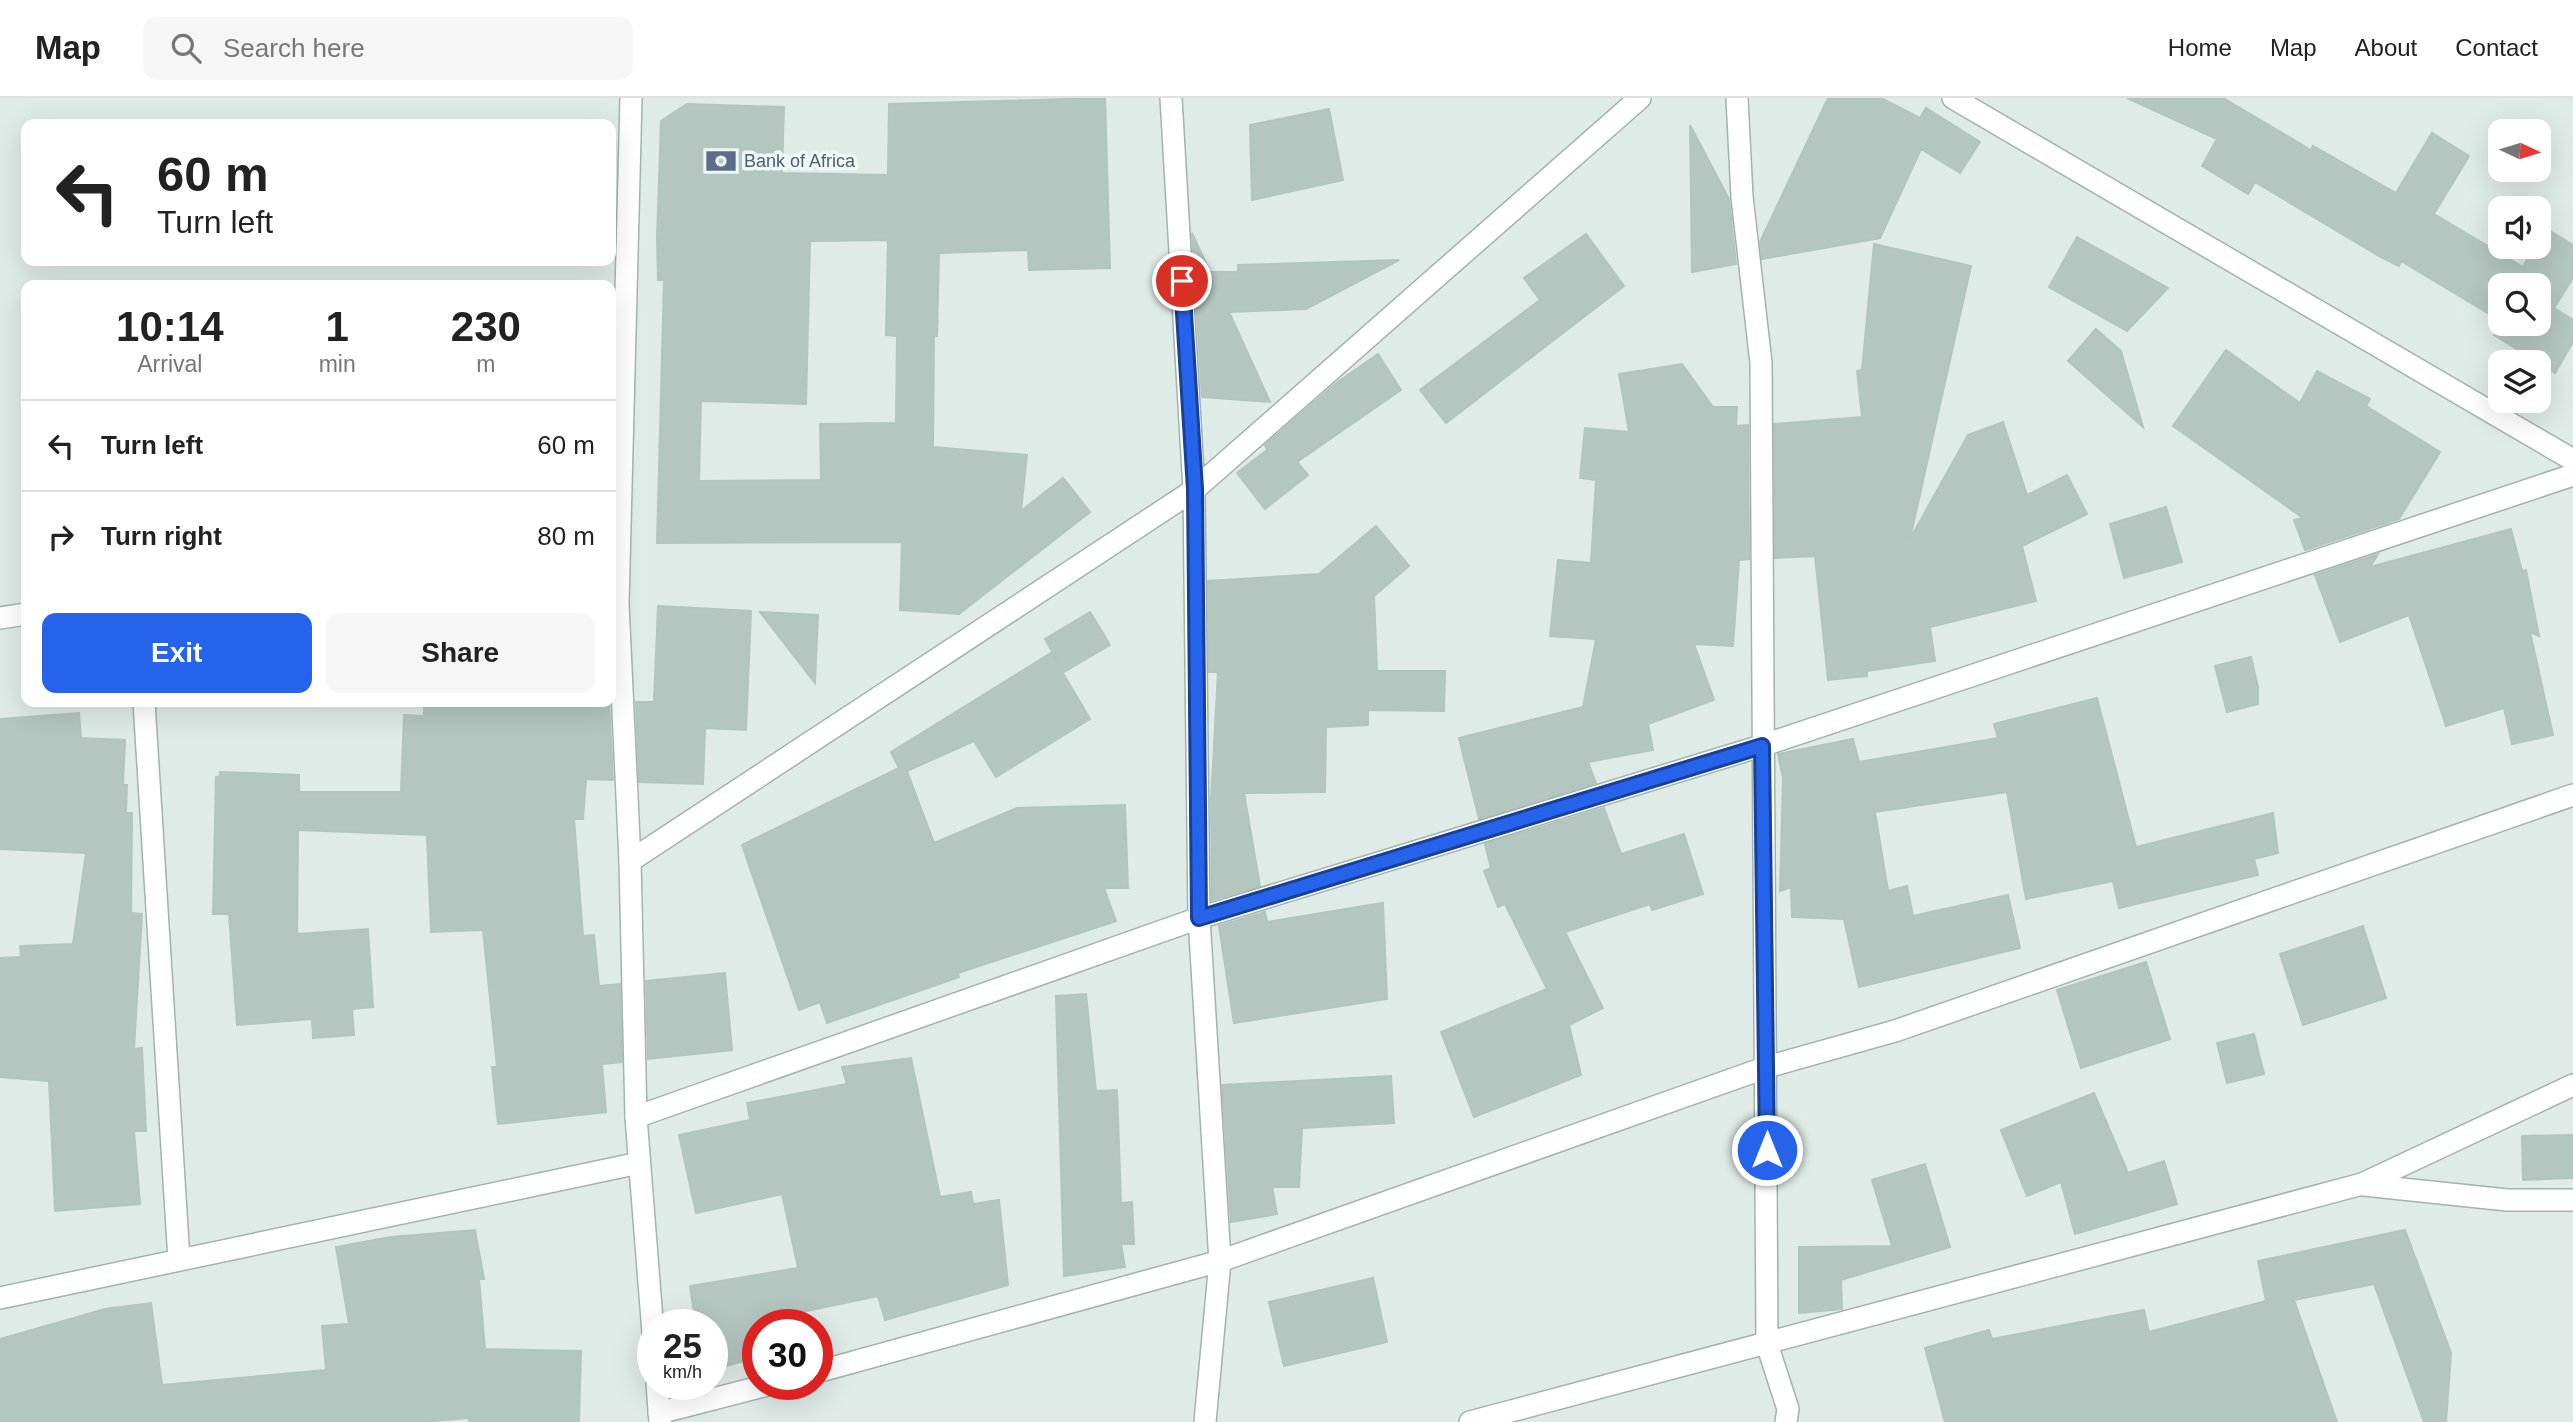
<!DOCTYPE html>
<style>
:root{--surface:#fff;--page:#f6f6f6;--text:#222;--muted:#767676;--line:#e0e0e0;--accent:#2563eb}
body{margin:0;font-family:Arial,sans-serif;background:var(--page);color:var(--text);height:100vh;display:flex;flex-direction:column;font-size:26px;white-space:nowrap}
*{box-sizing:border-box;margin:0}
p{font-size:23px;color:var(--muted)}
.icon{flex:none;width:38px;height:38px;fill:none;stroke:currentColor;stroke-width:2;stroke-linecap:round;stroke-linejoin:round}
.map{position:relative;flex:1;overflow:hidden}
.details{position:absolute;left:21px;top:182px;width:595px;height:427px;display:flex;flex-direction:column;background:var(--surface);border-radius:14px;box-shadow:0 7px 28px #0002}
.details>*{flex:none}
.hud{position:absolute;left:21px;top:21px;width:595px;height:147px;border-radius:14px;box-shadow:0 7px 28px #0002;background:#fff;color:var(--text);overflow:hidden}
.needle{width:46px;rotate:94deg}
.controls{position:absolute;left:2488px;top:21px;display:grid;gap:14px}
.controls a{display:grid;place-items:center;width:63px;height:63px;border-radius:14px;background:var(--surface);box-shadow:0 7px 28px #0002;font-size:35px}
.speed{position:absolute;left:637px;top:1211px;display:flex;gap:14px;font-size:35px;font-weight:700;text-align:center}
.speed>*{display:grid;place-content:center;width:91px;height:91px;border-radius:50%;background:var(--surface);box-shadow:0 7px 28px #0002;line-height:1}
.speed small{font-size:18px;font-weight:400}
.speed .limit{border:10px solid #d22;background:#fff;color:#111}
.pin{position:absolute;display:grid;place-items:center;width:60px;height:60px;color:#fff;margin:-30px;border:4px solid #fff;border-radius:50%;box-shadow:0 2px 7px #0007}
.me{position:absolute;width:77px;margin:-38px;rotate:0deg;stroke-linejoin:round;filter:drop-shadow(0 0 5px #0008)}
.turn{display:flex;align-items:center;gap:24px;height:147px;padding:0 21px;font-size:32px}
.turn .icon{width:91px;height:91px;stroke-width:2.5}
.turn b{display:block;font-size:49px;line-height:60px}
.eta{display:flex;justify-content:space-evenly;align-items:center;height:119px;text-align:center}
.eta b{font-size:42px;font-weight:800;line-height:49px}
.button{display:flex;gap:14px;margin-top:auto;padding:14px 21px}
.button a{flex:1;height:80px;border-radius:14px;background:var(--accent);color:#fff;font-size:28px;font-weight:800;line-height:80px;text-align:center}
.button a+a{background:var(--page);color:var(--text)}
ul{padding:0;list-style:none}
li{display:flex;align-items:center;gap:21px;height:91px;padding:0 21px;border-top:2px solid var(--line)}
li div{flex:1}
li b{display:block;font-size:26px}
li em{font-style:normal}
header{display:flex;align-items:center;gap:42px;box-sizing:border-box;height:98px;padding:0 35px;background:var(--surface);border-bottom:2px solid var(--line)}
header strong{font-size:33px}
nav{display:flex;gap:38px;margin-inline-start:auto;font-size:24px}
.search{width:490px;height:63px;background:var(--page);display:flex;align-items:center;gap:18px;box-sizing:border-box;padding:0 24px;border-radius:14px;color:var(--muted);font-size:26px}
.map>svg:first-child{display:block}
.building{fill:#b4c6c0;stroke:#b1c5be;stroke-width:2;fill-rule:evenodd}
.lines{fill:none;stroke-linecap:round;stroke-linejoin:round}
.street-casing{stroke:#a2b3ae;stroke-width:24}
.secondary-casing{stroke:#9eb7b0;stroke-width:24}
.street{stroke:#fff;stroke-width:21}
.secondary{stroke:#fff;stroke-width:21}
.route-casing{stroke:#184099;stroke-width:18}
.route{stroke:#2563eb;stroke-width:12}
.labels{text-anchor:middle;stroke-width:7;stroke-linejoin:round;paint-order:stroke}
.service-label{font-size:18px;fill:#4e5e75;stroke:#f0f8f4;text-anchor:start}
</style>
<header>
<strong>Map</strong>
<div class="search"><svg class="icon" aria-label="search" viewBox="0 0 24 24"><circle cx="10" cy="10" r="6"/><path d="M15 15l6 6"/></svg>Search here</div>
<nav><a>Home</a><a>Map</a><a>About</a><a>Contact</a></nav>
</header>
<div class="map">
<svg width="2573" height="1324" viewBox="0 0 2573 1324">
<rect width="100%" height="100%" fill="#dfebe7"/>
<path class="building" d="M 1105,0 L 1110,170 L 1029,172 L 1028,152 L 939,155 L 937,238 L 934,238 L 933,349 L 1027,357 L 1021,413 L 1063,380 L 1090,414 L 959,516 L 900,512 L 902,444 L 657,445 L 664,182 L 658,182 L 657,140 L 661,23 L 687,6 L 784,9 L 782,75 L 888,77 L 889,6 ZM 888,142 L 886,237 L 897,238 L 896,325 L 820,326 L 821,382 L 699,383 L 701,303 L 806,306 L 810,143 Z
M 1828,0 L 1881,0 L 1920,20 L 1926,10 L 1980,44 L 1960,75 L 1921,51 L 1880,140 L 1762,161 L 1760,144 Z
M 2127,0 L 2223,0 L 2311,52 L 2313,48 L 2396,95 L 2432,35 L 2469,58 L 2434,116 L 2523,169 L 2534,149 L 2539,149 L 2539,141 L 2545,130 L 2573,147 L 2573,180 L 2554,210 L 2573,222 L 2573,244 L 2555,275 L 2494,237 L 2501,226 L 2539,226 L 2539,187 L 2501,187 L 2501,223 L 2401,163 L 2399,168 L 2379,158 L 2255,84 L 2248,96 L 2202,68 L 2217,41 Z
M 1329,11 L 1343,82 L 1252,102 L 1250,27 Z
M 1690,27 L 1729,101 L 1736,166 L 1692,174 Z
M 1192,135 L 1210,174 L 1238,174 L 1238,167 L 1399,162 L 1306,211 L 1229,214 L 1270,304 L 1202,299 Z
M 1586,136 L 1624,188 L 1446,325 L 1420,292 L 1540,202 L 1524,180 Z
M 2077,139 L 2168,190 L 2127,233 L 2049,189 Z
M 1874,146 L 1971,168 L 1910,441 L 1968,337 L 2003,324 L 2027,397 L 2067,377 L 2087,416 L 2022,448 L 2036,503 L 1930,529 L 1935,563 L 1867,573 L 1867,578 L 1828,582 L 1815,458 L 1775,460 L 1774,326 L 1862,319 L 1857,273 L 1862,272 Z
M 2096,231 L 2121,253 L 2143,329 L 2068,263 Z
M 2226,252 L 2300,305 L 2317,273 L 2370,301 L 2366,308 L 2440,354 L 2399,421 L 2305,452 L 2294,422 L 2303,420 L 2173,328 Z
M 1378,256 L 1401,292 L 1297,364 L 1308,377 L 1265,411 L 1237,375 L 1267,352 L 1265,347 L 1335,286 Z
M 1682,266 L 1713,309 L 1737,309 L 1736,328 L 1748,327 L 1749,461 L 1739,462 L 1733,548 L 1694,546 L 1714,602 L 1648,626 L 1653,652 L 1588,664 L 1596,685 L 1479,721 L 1459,640 L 1583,609 L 1596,541 L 1550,538 L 1558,462 L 1591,465 L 1596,382 L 1580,380 L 1585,330 L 1629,334 L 1619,276 Z
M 2166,409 L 2182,464 L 2124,480 L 2110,426 Z
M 1376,428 L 1409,468 L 1374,498 L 1377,573 L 1445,573 L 1444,613 L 1368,612 L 1368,627 L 1326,629 L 1325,694 L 1244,695 L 1260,788 L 1212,802 L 1211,703 L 1218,574 L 1209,574 L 1208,483 L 1319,476 Z
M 2511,431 L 2522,473 L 2526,472 L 2539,538 L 2530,534 L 2553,637 L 2512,646 L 2504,610 L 2446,628 L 2409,517 L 2340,544 L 2315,477 L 2378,456 L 2370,469 Z
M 658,508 L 751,513 L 746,632 L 705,630 L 703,686 L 639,684 L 636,604 L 654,604 Z
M 760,514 L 818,517 L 815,585 Z
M 1090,514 L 1110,547 L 1064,574 L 1045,541 Z
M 1051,555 L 1090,621 L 996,679 L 974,643 L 907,673 L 934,745 L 1017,710 L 1125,707 L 1128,790 L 1104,790 L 1116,823 L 958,875 L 959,879 L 827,925 L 820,904 L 799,912 L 742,747 L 899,670 L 891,654 Z
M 2251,559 L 2258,589 L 2258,606 L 2227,614 L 2215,568 Z
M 2097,600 L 2136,749 L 2273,715 L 2278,755 L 2254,761 L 2258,777 L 2119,810 L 2113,783 L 2026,801 L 2007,694 L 1875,714 L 1888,793 L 1907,788 L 1913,818 L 2008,797 L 2020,850 L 1859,889 L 1844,821 L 1792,819 L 1791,789 L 1780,793 L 1783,680 L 1778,656 L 1853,641 L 1859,664 L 1998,640 L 1994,626 Z
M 424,604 L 609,604 L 613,682 L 586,681 L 583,721 L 574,721 L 583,838 L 594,837 L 599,888 L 620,886 L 622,964 L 602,966 L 606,1014 L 498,1026 L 492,969 L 497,969 L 483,832 L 431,834 L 427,737 L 298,732 L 297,836 L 368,831 L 373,909 L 352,911 L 354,937 L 313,940 L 312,921 L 237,927 L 229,816 L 213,816 L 216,679 L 220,678 L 220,674 L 299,677 L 299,694 L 401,694 L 404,617 L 424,618 Z
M 79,615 L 81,640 L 125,642 L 123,687 L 127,687 L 126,715 L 132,715 L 131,815 L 142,816 L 134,951 L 142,950 L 146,1033 L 134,1033 L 140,1106 L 55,1113 L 49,983 L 0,979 L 0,860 L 21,859 L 20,848 L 73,846 L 86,755 L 0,751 L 0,621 Z
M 1604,710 L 1621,756 L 1684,736 L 1703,796 L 1652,812 L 1650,806 L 1565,834 L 1603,910 L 1569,927 L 1581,977 L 1474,1019 L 1441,934 L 1547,891 L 1505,806 L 1498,809 L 1484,773 L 1491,770 L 1485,746 Z
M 1383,805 L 1387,901 L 1234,925 L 1219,828 L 1265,814 L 1267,824 Z
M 2363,828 L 2386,900 L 2303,927 L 2280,856 Z
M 2146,864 L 2170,941 L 2081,970 L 2057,892 Z
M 725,875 L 732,952 L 648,961 L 646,883 Z
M 1086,896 L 1096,993 L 1117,992 L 1121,1105 L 1132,1104 L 1134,1146 L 1121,1146 L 1125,1169 L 1064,1178 L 1056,898 Z
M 2254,936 L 2264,976 L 2227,985 L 2217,945 Z
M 911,960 L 940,1099 L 971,1094 L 973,1106 L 999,1102 L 1008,1187 L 885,1222 L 878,1198 L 797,1215 L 799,1227 L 758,1227 L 758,1259 L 712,1272 L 712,1227 L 696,1227 L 690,1188 L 798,1170 L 782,1096 L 696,1115 L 679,1037 L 750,1022 L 747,1005 L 847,986 L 842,969 Z
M 1391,978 L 1394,1025 L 1302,1030 L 1299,1089 L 1272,1089 L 1277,1116 L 1231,1124 L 1222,987 Z
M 2094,995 L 2128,1075 L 2164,1063 L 2177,1106 L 2075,1136 L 2061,1084 L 2027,1098 L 2001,1032 Z
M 2573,1037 L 2573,1080 L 2523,1082 L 2522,1038 Z
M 1925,1066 L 1950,1149 L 1841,1182 L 1842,1211 L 1799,1215 L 1799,1149 L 1892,1148 L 1872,1082 Z
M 475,1132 L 484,1181 L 479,1181 L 485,1251 L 581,1253 L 579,1324 L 469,1324 L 469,1320 L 422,1324 L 0,1324 L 0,1241 L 105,1211 L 151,1205 L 162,1287 L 326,1272 L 322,1228 L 349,1226 L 336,1149 L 391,1139 Z
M 2405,1132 L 2451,1255 L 2446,1324 L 2424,1324 L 2374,1186 L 2294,1202 L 2337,1324 L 1945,1324 L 1925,1250 L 1989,1232 L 1992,1241 L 2144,1212 L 2149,1234 L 2266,1203 L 2258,1163 Z
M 1373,1180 L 1387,1244 L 1284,1268 L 1269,1204 Z"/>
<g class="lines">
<defs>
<path id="street" d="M 1171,0 L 1194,392 L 1199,820 L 1220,1163 L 1205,1324
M 1737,0 L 1742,99 L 1761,265 L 1767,1246 L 1788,1311 L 1786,1324
M 1953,0 L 2573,362
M 0,520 L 26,516
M 144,604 L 179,1162
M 630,763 L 1194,392 L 1640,0
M 636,1019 L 1199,820 L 1761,648 L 2573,377
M 2364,1087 L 2507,1102 L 2573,1102
M 0,1200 L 639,1065
M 817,1274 L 1220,1163 L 1767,969 L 1895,933 L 2573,697
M 659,1315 L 771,1286
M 1470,1324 L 2362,1086 L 2573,987"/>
<path id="secondary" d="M 631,0 L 618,506 L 630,763 L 636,1019 L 653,1235
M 657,1286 L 660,1324"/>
</defs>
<use href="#street" class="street-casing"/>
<use href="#secondary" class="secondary-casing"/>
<use href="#street" class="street"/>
<use href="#secondary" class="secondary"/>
</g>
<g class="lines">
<defs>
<path id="route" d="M 1182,183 L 1195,391 L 1199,820 L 1762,648 L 1767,1052"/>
</defs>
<use href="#route" class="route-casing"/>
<use href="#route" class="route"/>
</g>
<defs>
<symbol id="bank-bare" viewBox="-9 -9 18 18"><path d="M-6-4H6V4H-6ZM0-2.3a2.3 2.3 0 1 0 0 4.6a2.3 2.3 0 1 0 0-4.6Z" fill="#5c6f8a" stroke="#f0f8f4" stroke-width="2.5" paint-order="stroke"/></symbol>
</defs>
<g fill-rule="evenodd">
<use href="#bank-bare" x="699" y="41" width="44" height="44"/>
</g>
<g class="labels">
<g class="service-label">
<text x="744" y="69">Bank of Africa</text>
</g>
</g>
</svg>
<div class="controls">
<a><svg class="needle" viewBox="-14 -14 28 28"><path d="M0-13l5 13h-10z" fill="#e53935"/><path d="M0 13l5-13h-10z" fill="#767676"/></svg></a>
<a><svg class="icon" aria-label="sound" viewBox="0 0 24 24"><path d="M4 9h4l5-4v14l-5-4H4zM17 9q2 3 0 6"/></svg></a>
<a><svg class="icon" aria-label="search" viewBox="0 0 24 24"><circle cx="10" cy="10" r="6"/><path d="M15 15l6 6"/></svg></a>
<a><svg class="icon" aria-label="layers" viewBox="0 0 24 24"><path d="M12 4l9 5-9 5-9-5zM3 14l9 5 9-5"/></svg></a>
</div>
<div class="speed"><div>25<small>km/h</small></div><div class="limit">30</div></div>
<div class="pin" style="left:1182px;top:183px;background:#d93025"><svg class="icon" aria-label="arrive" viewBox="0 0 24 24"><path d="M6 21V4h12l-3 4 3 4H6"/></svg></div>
<svg class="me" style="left:1767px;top:1052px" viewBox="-20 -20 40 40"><circle r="17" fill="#2563eb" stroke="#fff" stroke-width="3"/><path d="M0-11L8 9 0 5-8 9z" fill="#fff"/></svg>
<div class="hud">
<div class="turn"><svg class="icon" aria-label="left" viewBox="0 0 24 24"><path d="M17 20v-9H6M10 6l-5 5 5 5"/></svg><div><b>60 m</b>Turn left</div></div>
</div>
<section class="details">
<div class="eta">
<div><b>10:14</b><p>Arrival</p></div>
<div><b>1</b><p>min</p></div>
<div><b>230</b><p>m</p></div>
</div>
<ul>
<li><svg class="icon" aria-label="left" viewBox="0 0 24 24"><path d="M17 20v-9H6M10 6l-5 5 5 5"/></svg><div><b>Turn left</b></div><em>60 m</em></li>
<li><svg class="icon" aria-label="right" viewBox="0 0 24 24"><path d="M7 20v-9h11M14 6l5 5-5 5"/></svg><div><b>Turn right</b></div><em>80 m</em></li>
</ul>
<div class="button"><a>Exit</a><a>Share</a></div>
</section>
</div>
